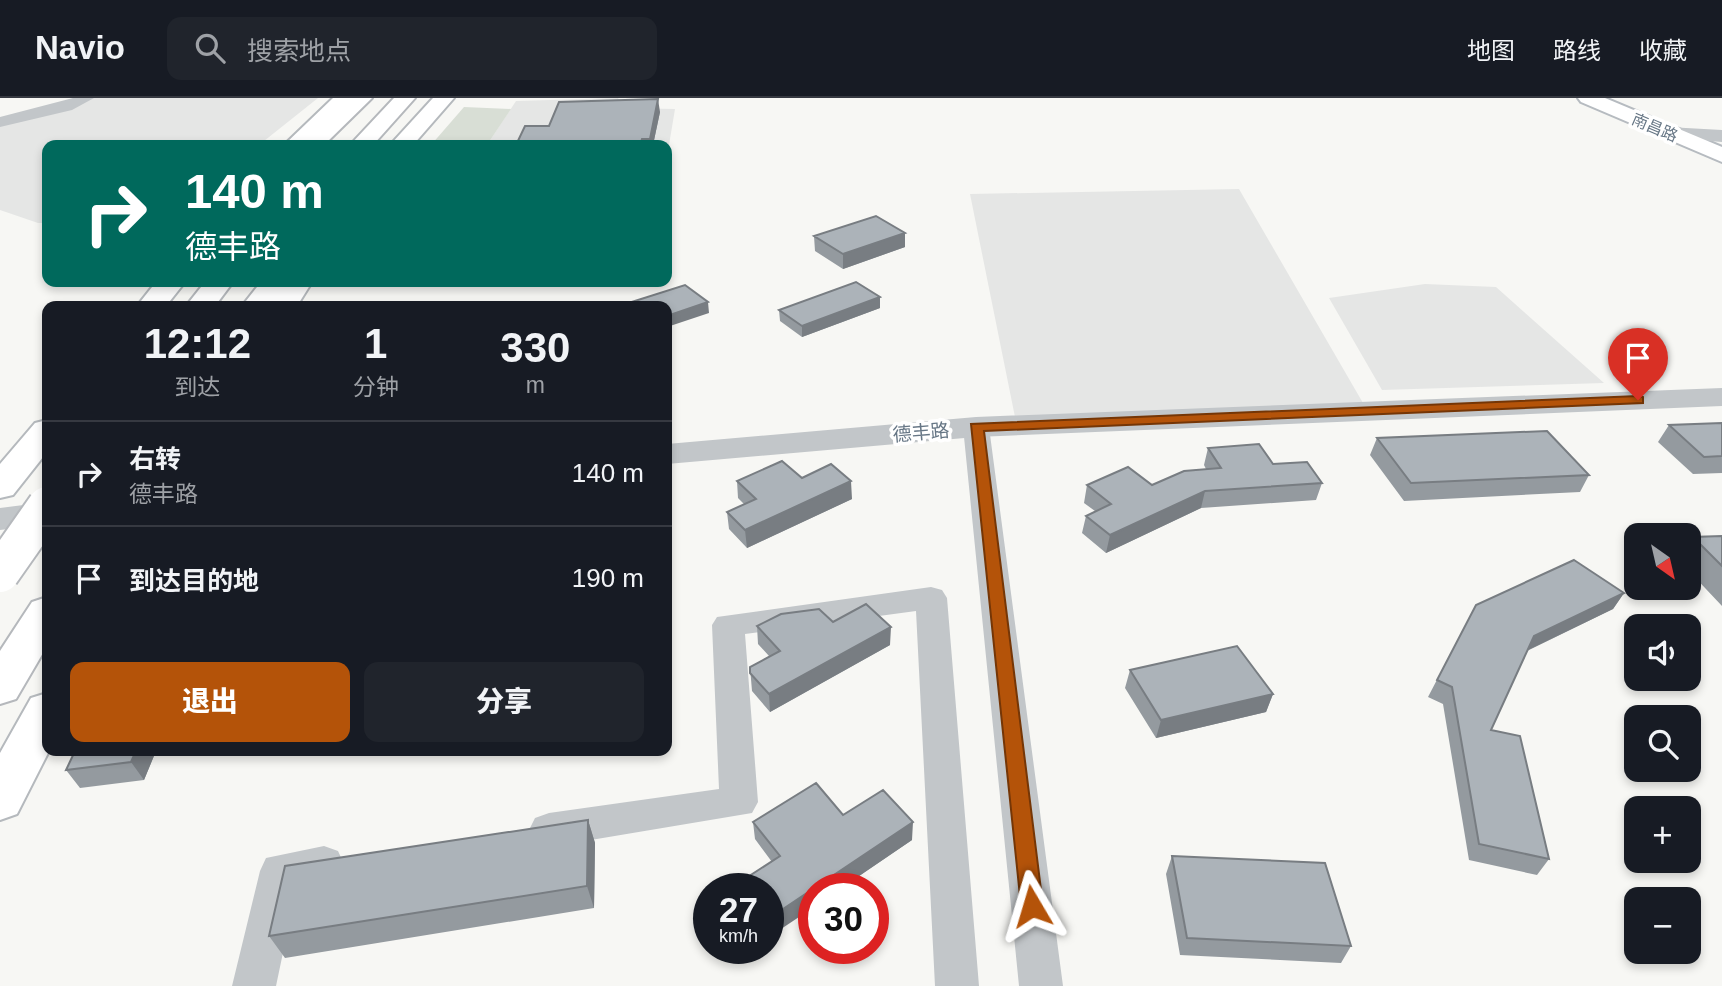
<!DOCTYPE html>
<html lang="zh">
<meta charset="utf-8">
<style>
:root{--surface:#171b24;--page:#20242c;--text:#f1f3f6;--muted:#9ea1a6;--line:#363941;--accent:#b45309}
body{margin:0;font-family:Arial,"Noto Sans SC",sans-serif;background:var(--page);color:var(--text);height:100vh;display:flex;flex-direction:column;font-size:26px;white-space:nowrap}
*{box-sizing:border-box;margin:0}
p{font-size:23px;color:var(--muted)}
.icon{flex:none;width:38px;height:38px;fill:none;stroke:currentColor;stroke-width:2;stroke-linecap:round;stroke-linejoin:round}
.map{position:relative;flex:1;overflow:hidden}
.details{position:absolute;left:42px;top:203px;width:630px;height:455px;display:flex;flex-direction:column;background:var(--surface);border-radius:14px;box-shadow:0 4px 10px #0003}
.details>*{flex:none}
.hud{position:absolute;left:42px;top:42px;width:630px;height:147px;border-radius:14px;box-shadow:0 4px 10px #0003;background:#00695c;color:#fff;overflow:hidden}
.needle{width:46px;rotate:146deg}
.controls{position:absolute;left:1624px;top:425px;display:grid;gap:14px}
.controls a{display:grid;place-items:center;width:77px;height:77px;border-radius:14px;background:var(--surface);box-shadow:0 4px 10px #0003;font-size:35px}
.speed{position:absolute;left:693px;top:775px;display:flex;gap:14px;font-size:35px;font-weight:700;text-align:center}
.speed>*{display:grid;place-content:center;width:91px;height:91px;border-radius:50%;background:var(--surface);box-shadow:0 4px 10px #0003;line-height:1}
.speed small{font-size:18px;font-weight:400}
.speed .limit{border:10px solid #d22;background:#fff;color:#111}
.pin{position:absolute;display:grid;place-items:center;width:60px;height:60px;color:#fff;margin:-72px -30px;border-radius:50% 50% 50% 0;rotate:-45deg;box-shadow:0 0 7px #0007}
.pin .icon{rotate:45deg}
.me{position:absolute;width:77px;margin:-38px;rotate:353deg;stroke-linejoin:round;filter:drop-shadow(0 0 5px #0008)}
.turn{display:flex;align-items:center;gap:24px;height:147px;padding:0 28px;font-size:32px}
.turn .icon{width:91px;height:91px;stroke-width:2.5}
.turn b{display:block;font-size:49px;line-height:60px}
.eta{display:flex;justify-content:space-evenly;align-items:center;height:119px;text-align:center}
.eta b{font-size:42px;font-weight:800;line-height:49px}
.primary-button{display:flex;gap:14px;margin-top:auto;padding:14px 28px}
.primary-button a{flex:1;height:80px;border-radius:14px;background:var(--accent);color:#fff;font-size:28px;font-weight:800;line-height:80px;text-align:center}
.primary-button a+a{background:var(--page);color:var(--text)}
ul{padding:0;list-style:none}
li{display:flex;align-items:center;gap:21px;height:105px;padding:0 28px;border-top:2px solid var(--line)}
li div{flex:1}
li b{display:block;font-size:26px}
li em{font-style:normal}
header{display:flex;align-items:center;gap:42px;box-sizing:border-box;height:98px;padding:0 35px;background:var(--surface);border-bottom:2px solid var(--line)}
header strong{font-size:33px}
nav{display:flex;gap:38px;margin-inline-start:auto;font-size:24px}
.search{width:490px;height:63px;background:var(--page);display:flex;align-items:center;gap:18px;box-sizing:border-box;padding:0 24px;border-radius:14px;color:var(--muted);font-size:26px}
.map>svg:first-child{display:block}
.built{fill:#e5e6e5}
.green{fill:#d8ded5}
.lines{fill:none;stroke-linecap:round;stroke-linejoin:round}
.secondary-casing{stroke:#b6bbc0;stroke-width:4}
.primary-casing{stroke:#b5b9bd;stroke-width:4}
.trunk-casing{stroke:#b5b8bc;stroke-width:4}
.minor{fill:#c2c6c9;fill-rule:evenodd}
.tertiary{fill:#c2c6c9;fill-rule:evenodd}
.secondary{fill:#fff;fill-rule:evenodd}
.primary{fill:#fff;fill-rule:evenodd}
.trunk{fill:#fff;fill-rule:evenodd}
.trunk-bridge-casing{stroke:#b5b8bc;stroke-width:42;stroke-linecap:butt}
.trunk-bridge{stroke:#fff;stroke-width:38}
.wall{fill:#949a9f}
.shaded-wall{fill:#787d82}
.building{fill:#acb3b9;stroke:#787d82;stroke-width:2}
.route{fill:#b45309;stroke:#753606;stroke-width:2}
.labels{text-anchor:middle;stroke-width:7;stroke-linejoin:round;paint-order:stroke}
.far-street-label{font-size:16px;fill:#667685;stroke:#fff}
.street-label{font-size:19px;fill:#667685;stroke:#fff}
</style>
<header>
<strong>Navio</strong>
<div class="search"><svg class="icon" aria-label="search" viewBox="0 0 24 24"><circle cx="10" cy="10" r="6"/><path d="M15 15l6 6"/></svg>搜索地点</div>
<nav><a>地图</a><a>路线</a><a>收藏</a></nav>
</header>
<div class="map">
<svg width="1722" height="888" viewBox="0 0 1722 888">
<rect width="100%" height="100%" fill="#f7f7f4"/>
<path class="built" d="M 86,0 L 318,0 L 259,47 L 47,47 L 47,125 L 38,125 L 0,112 L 0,24 Z
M 618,0 L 625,10 L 675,11 L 667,59 L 667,47 L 487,47 L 516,3 Z
M 1239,91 L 1363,305 L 1015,319 L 970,96 Z
M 1425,186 L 1496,189 L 1604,285 L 1382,292 L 1329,200 Z"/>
<path class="green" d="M 464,9 L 511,11 L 487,47 L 431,47 Z"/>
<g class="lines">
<defs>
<path id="secondary" d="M 1578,0 L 1605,0 L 1722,49 L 1722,64 L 1581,4 Z"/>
<path id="primary" d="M 333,0 L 355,0 L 307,47 L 284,47 Z
M 433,0 L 454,0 L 413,47 L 390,47 Z
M 156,184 L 185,184 L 166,208 L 137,208 Z
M 284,184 L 312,184 L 297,208 L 269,208 Z
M 47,322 L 47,354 L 13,397 L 0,400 L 0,366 L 35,325 Z
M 47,595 L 49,653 L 17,716 L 0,722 L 0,655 L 31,600 Z"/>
<path id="trunk" d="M 350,0 L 372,0 L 324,47 L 301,47 Z
M 394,0 L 415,0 L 373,47 L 350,47 Z
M 205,184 L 233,184 L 215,208 L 186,208 Z
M 261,184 L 289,184 L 271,208 L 242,208 Z
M 47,499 L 47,548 L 16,601 L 0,606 L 0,553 L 32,504 Z"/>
</defs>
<use href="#secondary" class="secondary-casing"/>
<use href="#primary" class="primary-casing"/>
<use href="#trunk" class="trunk-casing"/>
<path class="minor" d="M 73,0 L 94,0 L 72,12 L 0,29 L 0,19 Z
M 976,321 L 985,323 L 989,329 L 1063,888 L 1019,888 L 963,329 L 967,323 Z
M 931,489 L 942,492 L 947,500 L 979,888 L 935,888 L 916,513 L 745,536 L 758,704 L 752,715 L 549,749 L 535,744 L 529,732 L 535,720 L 549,715 L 719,691 L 712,527 L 717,519 Z
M 324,748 L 338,753 L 344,766 L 338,779 L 297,788 L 276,888 L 232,888 L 260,773 L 266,760 Z"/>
<path class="tertiary" d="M 1668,29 L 1722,32 L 1722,44 L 1661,39 L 1658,35 Z
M 1722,290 L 1722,308 L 976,339 L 667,366 L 667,346 L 976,319 Z
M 47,404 L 47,426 L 0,432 L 0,410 Z"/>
<use href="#secondary" class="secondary"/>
<use href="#primary" class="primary"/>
<use href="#trunk" class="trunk"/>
<defs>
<path id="trunk-bridge" d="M 0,475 L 47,408"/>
</defs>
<use href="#trunk-bridge" class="trunk-bridge-casing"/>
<use href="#trunk-bridge" class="trunk-bridge"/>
</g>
<path class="wall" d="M 660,14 L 653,47 L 516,47 L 549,28 Z
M 905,135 L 905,149 L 843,171 L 815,153 L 814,138 Z
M 880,199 L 880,210 L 802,239 L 780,223 L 779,212 Z
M 1722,325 L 1722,375 L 1693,376 L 1658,344 L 1669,327 Z
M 1377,340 L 1589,377 L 1580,394 L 1404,403 L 1370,357 Z
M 1208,350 L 1273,366 L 1322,385 L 1316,402 L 1201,410 L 1106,455 L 1082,435 L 1086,418 L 1095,413 L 1084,405 L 1087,387 L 1152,387 L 1206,371 L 1204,367 Z
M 802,380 L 852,401 L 747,450 L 729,431 L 727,414 L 744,406 L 738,400 L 737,383 Z
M 1722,438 L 1722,508 L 1689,473 L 1689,445 L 1693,439 Z
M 1624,495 L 1613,511 L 1527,553 L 1491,632 L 1549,761 L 1537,777 L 1469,762 L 1443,606 L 1428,599 L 1476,507 Z
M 833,524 L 890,547 L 770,614 L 752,593 L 750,569 L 769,558 L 758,546 L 757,528 Z
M 1130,572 L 1273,596 L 1266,614 L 1156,640 L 1125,590 Z
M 75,653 L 156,653 L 144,682 L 80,690 L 66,672 Z
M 843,717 L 912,742 L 840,791 L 814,791 L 769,839 L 768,837 L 768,791 L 741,791 L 740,784 L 772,764 L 755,741 L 753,724 Z
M 588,722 L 595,745 L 594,810 L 285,860 L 269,838 Z
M 1172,758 L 1351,848 L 1341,865 L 1180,857 L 1166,776 Z"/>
<path class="shaded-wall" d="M 658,1 L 660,14 L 653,47 L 651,47 L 650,41 Z
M 905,135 L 905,149 L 843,171 L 843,156 Z
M 880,199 L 880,210 L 802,239 L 802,228 Z
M 708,204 L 709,215 L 667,229 L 667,218 Z
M 851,383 L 852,401 L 747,450 L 745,432 Z
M 1205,393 L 1201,410 L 1106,455 L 1110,437 Z
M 1624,495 L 1613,511 L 1524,554 L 1534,538 Z
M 891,529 L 890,547 L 770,614 L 769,596 Z
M 1273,596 L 1266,614 L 1156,640 L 1161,622 Z
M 136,653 L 156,653 L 144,682 L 131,664 Z
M 588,722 L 595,745 L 594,810 L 587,788 Z
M 913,724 L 912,742 L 840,791 L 814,791 L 814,809 L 769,839 L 768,821 Z"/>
<path class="building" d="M 658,1 L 650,41 L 642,41 L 640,47 L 516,47 L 525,28 L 549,28 L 559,4 Z
M 876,118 L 905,135 L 843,156 L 814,138 Z
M 856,184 L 880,199 L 802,228 L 779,212 Z
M 685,187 L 708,204 L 667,218 L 667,208 L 619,208 Z
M 1722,325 L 1722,358 L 1704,359 L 1669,327 Z
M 1547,333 L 1589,377 L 1411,385 L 1377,340 Z
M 1259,346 L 1273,366 L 1307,364 L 1322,385 L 1205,393 L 1110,437 L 1086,418 L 1111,406 L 1087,387 L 1128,369 L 1152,387 L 1184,373 L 1221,370 L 1208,350 Z
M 782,363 L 802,380 L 831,366 L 851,383 L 745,432 L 727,414 L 756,401 L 737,383 Z
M 1722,438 L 1722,468 L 1693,439 Z
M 1574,462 L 1624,495 L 1534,538 L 1491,632 L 1520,638 L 1549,761 L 1479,746 L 1452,589 L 1437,582 L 1476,507 Z
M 866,506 L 891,529 L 769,596 L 750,575 L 750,569 L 780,553 L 757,528 L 781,516 L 819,511 L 833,524 Z
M 1237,548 L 1273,596 L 1161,622 L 1130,572 Z
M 75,653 L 136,653 L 131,664 L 66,672 Z
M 816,685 L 843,717 L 883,692 L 913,724 L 768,821 L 768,791 L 745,791 L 740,784 L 780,758 L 753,724 Z
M 588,722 L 587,788 L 269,838 L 285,768 Z
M 1172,758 L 1325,765 L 1351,848 L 1187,840 Z"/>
<path class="route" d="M 1638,298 L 1643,299 L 1643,305 L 984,333 L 1043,808 L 1039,815 L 1032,818 L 1024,815 L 1021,808 L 971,326 Z"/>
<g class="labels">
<g class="far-street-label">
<text transform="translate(1655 29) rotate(23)" y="6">南昌路</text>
</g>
<g class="street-label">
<text transform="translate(921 334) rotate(-5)" y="7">德丰路</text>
</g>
</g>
</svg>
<div class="controls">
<a><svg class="needle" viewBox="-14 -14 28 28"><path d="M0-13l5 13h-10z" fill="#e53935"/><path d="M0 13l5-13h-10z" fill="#9ea1a6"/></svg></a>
<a><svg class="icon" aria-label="sound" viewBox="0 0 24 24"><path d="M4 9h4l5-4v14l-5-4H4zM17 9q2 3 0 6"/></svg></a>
<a><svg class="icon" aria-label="search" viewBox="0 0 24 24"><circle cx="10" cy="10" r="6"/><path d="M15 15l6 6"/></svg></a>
<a>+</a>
<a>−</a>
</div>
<div class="speed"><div>27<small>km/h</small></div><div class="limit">30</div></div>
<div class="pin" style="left:1638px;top:302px;background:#d93025"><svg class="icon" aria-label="arrive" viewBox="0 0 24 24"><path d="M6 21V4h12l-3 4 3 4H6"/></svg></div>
<svg class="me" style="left:1032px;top:808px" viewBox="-20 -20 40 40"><path d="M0-17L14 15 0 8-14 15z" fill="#b45309" stroke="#fff" stroke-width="4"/></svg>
<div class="hud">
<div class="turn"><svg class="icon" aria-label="right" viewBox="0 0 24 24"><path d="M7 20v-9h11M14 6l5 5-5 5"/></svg><div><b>140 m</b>德丰路</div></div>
</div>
<section class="details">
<div class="eta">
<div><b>12:12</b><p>到达</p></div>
<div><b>1</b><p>分钟</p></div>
<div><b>330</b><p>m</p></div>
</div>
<ul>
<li><svg class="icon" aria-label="right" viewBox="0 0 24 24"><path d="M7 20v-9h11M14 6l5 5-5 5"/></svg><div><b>右转</b><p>德丰路</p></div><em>140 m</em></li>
<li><svg class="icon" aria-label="arrive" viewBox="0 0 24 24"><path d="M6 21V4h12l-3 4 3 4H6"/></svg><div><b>到达目的地</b></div><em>190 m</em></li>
</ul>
<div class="primary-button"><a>退出</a><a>分享</a></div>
</section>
</div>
